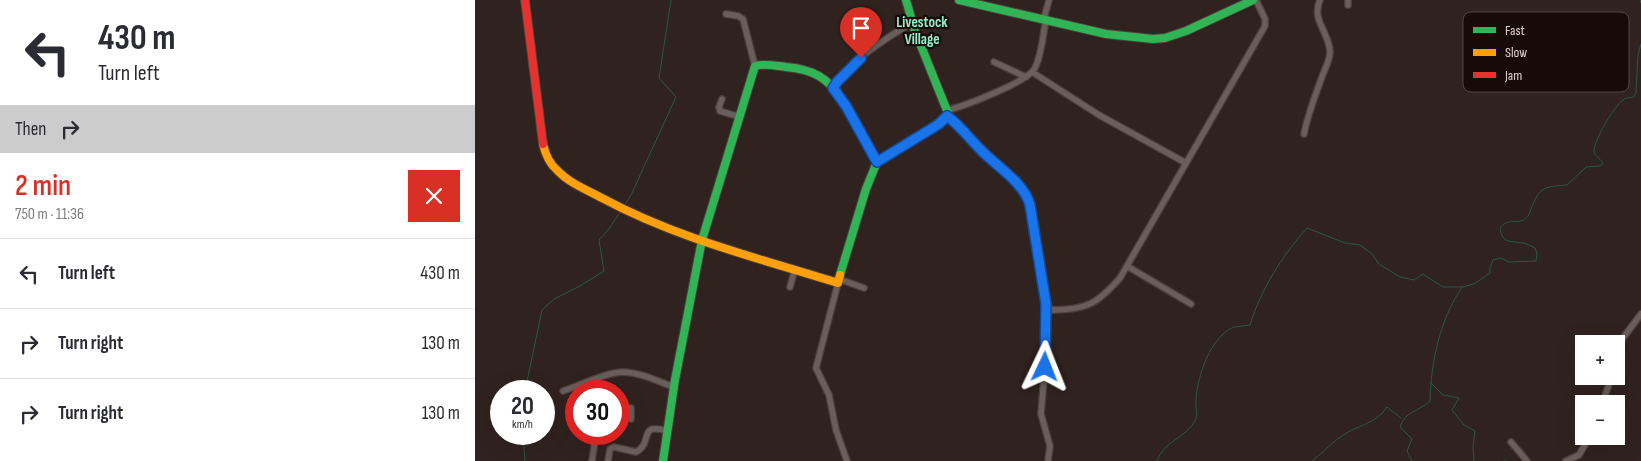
<!DOCTYPE html>
<meta charset="utf-8">
<style>
:root{--surface:#fff;--page:#f2f2f3;--text:#2b2b33;--muted:#7c7c81;--line:#e1e1e2;--accent:#d93025}
body{margin:0;font-family:"Sofia Sans Condensed",sans-serif;background:var(--page);color:var(--text);height:100vh;display:flex;flex-direction:column;font-size:19px;white-space:nowrap}
*{box-sizing:border-box;margin:0}
p{font-size:16px;color:var(--muted)}
.icon{flex:none;width:28px;height:28px;fill:none;stroke:currentColor;stroke-width:2;stroke-linecap:round;stroke-linejoin:round}
.map{position:relative;flex:1;overflow:hidden}
.drawer{display:flex;flex-direction:column;background:var(--surface);width:475px}
.drawer>*{flex:none}
.top-card{background:#fff;color:var(--text);overflow:hidden}
.controls{position:absolute;left:1100px;top:335px;display:grid;gap:10px}
.controls a{display:grid;place-items:center;width:50px;height:50px;border-radius:0px;background:var(--surface);box-shadow:0 5px 20px #0002;font-size:25px}
.speed{position:absolute;left:15px;top:380px;display:flex;gap:10px;font-size:25px;font-weight:700;text-align:center}
.speed>*{display:grid;place-content:center;width:65px;height:65px;border-radius:50%;background:var(--surface);box-shadow:0 5px 20px #0002;line-height:1}
.speed small{font-size:12px;font-weight:400}
.speed .limit{border:8px solid #d22;background:#fff;color:#111}
.pin{position:absolute;display:grid;place-items:center;width:42px;height:42px;color:#fff;margin:-51px -21px;border-radius:50% 50% 50% 0;rotate:-45deg;box-shadow:0 0 5px #0007}
.pin .icon{rotate:45deg}
.me{position:absolute;width:55px;margin:-28px;rotate:2deg;stroke-linejoin:round;filter:drop-shadow(0 0 4px #0008)}
.turn{display:flex;align-items:center;gap:18px;height:105px;padding:0 15px;font-size:22px}
.turn .icon{width:65px;height:65px;stroke-width:2.5}
.turn b{display:block;font-size:35px;line-height:42px}
.then{display:flex;align-items:center;height:48px;padding:0 15px;background:#0003;gap:10px;font-size:19px}
.round{display:grid;place-items:center;flex:none;width:52px;height:52px;border-radius:0px;background:var(--page)}
.summary{display:flex;align-items:center;justify-content:space-between;height:85px;padding:0 15px}
h1{font-size:30px;font-weight:600;line-height:38px;color:var(--accent)}
ul{padding:0;list-style:none}
li{display:flex;align-items:center;gap:15px;height:70px;padding:0 15px;border-top:1px solid var(--line)}
li div{flex:1}
li b{display:block;font-size:19px}
li em{font-style:normal}
main{display:flex;flex:1;min-height:0}
.map>svg:first-child{display:block}
.lines{fill:none;stroke-linecap:round;stroke-linejoin:round}
.stream{stroke:#275946;stroke-width:1}
.street-casing{stroke:#4b3f3c;stroke-width:8}
.fast-casing{stroke:#4b3f3c;stroke-width:10}
.slow-casing{stroke:#4b3f3c;stroke-width:10}
.jam-casing{stroke:#4b3f3c;stroke-width:10}
.street{stroke:#695e5b;stroke-width:5.5}
.fast{stroke:#30b455;stroke-width:8}
.slow{stroke:#ff9f0a;stroke-width:8}
.jam{stroke:#e5322d;stroke-width:8}
.route-casing{stroke:#114b97;stroke-width:12}
.route{stroke:#1a73e8;stroke-width:9}
.labels{text-anchor:middle;stroke-width:4.5;stroke-linejoin:round;paint-order:stroke}
.neighbourhood-label{font-size:15px;font-weight:bold;fill:#93edc9;stroke:#170b08}
.key{fill:#170b08;stroke:#544642;stroke-width:1}
.key-label{font-size:14px;fill:#e1cfcb}
</style>
<main>
<section class="drawer">
<div class="top-card">
<div class="turn"><svg class="icon" aria-label="left" viewBox="0 0 24 24"><path d="M17 20v-9H6M10 6l-5 5 5 5"/></svg><div><b>430 m</b>Turn left</div></div>
<div class="then">Then<svg class="icon" aria-label="right" viewBox="0 0 24 24"><path d="M7 20v-9h11M14 6l5 5-5 5"/></svg></div>
</div>
<div class="summary"><div><h1>2 min</h1><p>750 m · 11:36</p></div><a class="round" style="background:#d93025;color:#fff"><svg class="icon" aria-label="close" viewBox="0 0 24 24"><path d="M6 6l12 12M18 6L6 18"/></svg></a></div>
<ul>
<li><svg class="icon" aria-label="left" viewBox="0 0 24 24"><path d="M17 20v-9H6M10 6l-5 5 5 5"/></svg><div><b>Turn left</b></div><em>430 m</em></li>
<li><svg class="icon" aria-label="right" viewBox="0 0 24 24"><path d="M7 20v-9h11M14 6l5 5-5 5"/></svg><div><b>Turn right</b></div><em>130 m</em></li>
<li><svg class="icon" aria-label="right" viewBox="0 0 24 24"><path d="M7 20v-9h11M14 6l5 5-5 5"/></svg><div><b>Turn right</b></div><em>130 m</em></li>
</ul>
</section>
<div class="map">
<svg width="1166" height="461" viewBox="0 0 1166 461">
<rect width="100%" height="100%" fill="#30221f"/>
<g class="lines">
<path class="stream" d="M 1165,0 L 1166,3
M 149,206 L 156,195 L 201,97 L 184,78 L 196,0
M 956,383 L 968,395 L 984,398 L 977,410 L 989,425 L 1000,431 L 998,446 L 999,461
M 50,391 L 67,310 L 79,299 L 105,286 L 129,271 L 124,240 L 133,230 L 146,211
M 48,434 L 50,461
M 682,461 C 687,442 713,437 721,419 C 723,413 720,406 721,400 C 722,376 736,336 759,327 C 764,326 770,326 775,325 C 786,289 807,256 832,228 L 870,243 L 885,245 L 897,254 L 904,264 L 925,277 L 939,280 L 948,274 L 968,287 L 987,287
M 837,461 C 848,453 859,440 870,434 C 886,424 900,424 912,407 L 926,418
M 937,461 L 932,451 L 937,439 L 925,427 C 930,411 943,412 955,401 C 956,361 965,320 987,287 L 999,284 L 1015,273 L 1015,267 L 1018,260 L 1026,258 L 1034,262 L 1061,261 L 1062,254 L 1060,248 C 1056,246 1052,244 1049,243 C 1036,241 1027,244 1025,228 C 1033,217 1042,225 1050,219 C 1054,216 1055,212 1056,209 C 1065,186 1069,187 1092,185 L 1111,167 L 1125,166 L 1128,163 C 1125,158 1119,156 1119,151 C 1119,140 1141,102 1151,98 C 1152,98 1159,97 1159,97 L 1161,93 L 1163,55 L 1166,44
M 1029,461 L 1031,461"/>
<defs>
<path id="street" d="M 873,5 L 873,0
M 251,14 L 263,16 L 268,19 L 280,66
M 569,18 L 574,0
M 519,62 L 551,77
M 557,72 L 624,115 L 711,163
M 359,88 C 370,64 414,36 437,23
M 247,99 L 244,107 L 245,111 L 265,117
M 473,110 C 489,106 553,82 560,68 C 567,54 568,34 571,19
M 472,116 L 508,153 L 536,178 L 554,202 L 571,304 L 571,353 L 566,414 L 575,446 L 573,461
M 829,134 C 833,113 841,94 848,74 C 851,67 855,59 855,52 C 854,31 836,21 845,0
M 652,266 L 716,304
M 364,279 L 389,288
M 363,283 L 341,368 L 354,395 L 361,430 L 372,461
M 315,287 L 320,269
M 571,304 L 577,310 C 612,310 623,303 645,278 L 790,26 L 790,19 L 781,0
M 1141,350 L 1148,338 L 1166,314
M 88,391 C 106,385 131,372 149,372 C 166,373 183,381 198,387
M 1127,404 L 1137,376
M 144,406 L 156,408 L 156,419
M 130,434 L 131,434
M 1036,442 L 1052,461
M 117,461 L 121,434
M 133,461 L 135,449 L 139,447 L 161,452 C 179,443 162,422 192,431
M 1091,461 L 1104,455 L 1115,436"/>
<path id="fast" d="M 484,0 L 631,34 L 678,39 L 690,38 L 711,31 L 778,0
M 365,275 L 391,189 L 402,162 L 467,121 L 473,113 L 440,31 L 431,0
M 188,461 L 200,380 L 227,240 L 280,66 C 290,63 301,66 311,67 C 322,68 334,70 344,76 C 371,92 387,136 402,162"/>
<path id="slow" d="M 68,144 C 70,153 75,164 82,170 C 94,183 112,190 127,198 C 201,238 283,258 363,283 L 365,275"/>
<path id="jam" d="M 50,0 L 68,144"/>
</defs>
<use href="#street" class="street-casing"/>
<use href="#fast" class="fast-casing"/>
<use href="#slow" class="slow-casing"/>
<use href="#jam" class="jam-casing"/>
<use href="#street" class="street"/>
<use href="#fast" class="fast"/>
<use href="#slow" class="slow"/>
<use href="#jam" class="jam"/>
</g>
<g class="lines">
<defs>
<path id="route" d="M 386,58 L 362,82 L 358,88 L 371,106 L 402,162 L 464,124 L 472,116 C 486,126 496,141 508,152 C 524,168 549,183 555,205 L 571,304 L 570,367"/>
</defs>
<use href="#route" class="route-casing"/>
<use href="#route" class="route"/>
</g>
<g class="labels">
<g class="neighbourhood-label">
<text x="447" y="27">Livestock<tspan x="447" dy="17">Village</tspan></text>
</g>
</g>
<rect x="988" y="12" width="166" height="80" rx="8" class="key"/>
<rect x="998" y="27" width="23" height="6" fill="#30b455"/>
<rect x="998" y="49" width="23" height="7" fill="#ff9f0a"/>
<rect x="998" y="72" width="23" height="6" fill="#e5322d"/>
<g class="key-label">
<text x="1030" y="35">Fast</text>
<text x="1030" y="57">Slow</text>
<text x="1030" y="80">Jam</text>
</g>
</svg>
<div class="controls">
<a>+</a>
<a>−</a>
</div>
<div class="speed"><div>20<small>km/h</small></div><div class="limit">30</div></div>
<div class="pin" style="left:386px;top:58px;background:#d93025"><svg class="icon" aria-label="arrive" viewBox="0 0 24 24"><path d="M6 21V4h12l-3 4 3 4H6"/></svg></div>
<svg class="me" style="left:570px;top:367px" viewBox="-20 -20 40 40"><path d="M0-17L14 15 0 8-14 15z" fill="#1a73e8" stroke="#fff" stroke-width="4"/></svg>
</div>
</main>
